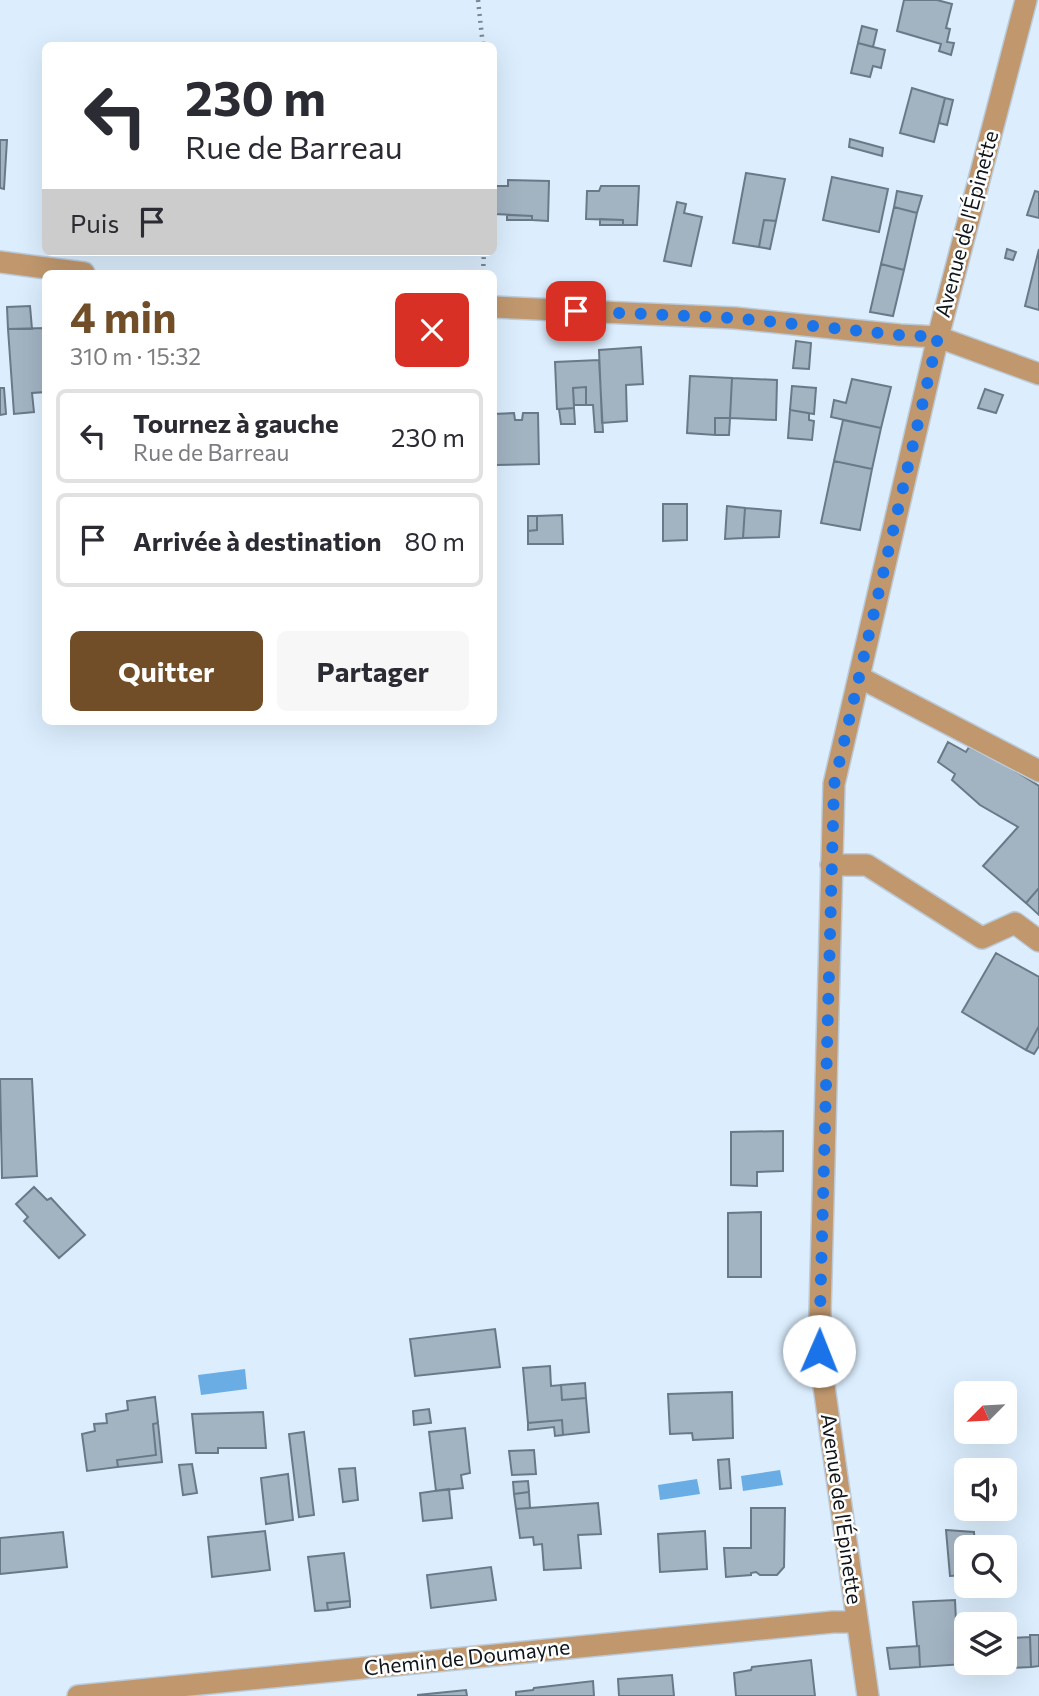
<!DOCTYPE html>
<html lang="fr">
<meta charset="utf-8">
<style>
:root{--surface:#fff;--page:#f7f7f7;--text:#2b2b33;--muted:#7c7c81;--line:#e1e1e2;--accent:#714e27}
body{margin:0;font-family:Commissioner,sans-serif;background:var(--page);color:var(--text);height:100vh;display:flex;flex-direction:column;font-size:26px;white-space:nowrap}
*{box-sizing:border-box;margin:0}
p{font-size:23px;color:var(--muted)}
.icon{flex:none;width:38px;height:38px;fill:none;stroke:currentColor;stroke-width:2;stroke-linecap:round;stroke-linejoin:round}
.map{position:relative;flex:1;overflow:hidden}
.drawer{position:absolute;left:42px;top:270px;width:455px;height:455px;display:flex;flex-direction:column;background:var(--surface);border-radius:10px;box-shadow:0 7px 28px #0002}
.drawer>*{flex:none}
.hud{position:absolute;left:42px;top:42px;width:455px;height:214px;border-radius:10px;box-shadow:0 7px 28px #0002;background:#fff;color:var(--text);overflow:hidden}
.needle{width:46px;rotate:246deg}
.controls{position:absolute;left:954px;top:1381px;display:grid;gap:14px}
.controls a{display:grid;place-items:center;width:63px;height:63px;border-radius:10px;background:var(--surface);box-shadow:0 7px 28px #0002;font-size:35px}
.pin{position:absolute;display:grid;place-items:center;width:60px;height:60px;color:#fff;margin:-30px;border-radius:14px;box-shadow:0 4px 10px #0006}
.me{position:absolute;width:77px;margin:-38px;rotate:1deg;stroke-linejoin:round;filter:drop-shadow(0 0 5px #0008)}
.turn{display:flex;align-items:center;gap:24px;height:147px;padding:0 28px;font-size:32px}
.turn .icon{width:91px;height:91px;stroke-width:2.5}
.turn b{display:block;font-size:49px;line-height:60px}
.then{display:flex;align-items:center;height:66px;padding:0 28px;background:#0003;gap:14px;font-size:26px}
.round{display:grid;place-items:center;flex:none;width:74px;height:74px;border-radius:10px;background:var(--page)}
.head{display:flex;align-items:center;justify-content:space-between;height:119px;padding:0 28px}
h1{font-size:42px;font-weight:700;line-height:52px;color:var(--accent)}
.cta{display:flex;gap:14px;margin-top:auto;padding:14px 28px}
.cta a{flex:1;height:80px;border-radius:10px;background:var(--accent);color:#fff;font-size:28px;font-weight:700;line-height:80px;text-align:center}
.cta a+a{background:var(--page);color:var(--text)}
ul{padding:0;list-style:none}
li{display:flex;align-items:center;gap:21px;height:94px;margin:0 14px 10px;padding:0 14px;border:4px solid var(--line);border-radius:10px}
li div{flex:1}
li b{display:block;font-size:26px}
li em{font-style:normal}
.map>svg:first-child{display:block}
.water{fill:#6aace4}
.building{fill:#a2b3c2;stroke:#6a7988;stroke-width:2}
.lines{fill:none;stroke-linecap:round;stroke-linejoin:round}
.minor-casing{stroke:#bbcbda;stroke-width:24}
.path{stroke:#7a8691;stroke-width:4.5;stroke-dasharray:2 5;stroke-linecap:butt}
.minor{stroke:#c1986e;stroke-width:21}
.route{stroke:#1a73e8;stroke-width:12;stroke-dasharray:0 21.6}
.labels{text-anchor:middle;stroke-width:5;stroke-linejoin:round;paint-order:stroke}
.street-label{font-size:21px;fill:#0f151a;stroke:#fff}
</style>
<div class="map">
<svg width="1039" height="1696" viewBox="0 0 1039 1696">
<rect width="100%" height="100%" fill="#dceefe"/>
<path class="water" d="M 245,1369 L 247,1389 L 201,1395 L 198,1375 Z
M 780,1470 L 783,1485 L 743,1491 L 741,1476 Z
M 697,1479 L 700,1494 L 660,1500 L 658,1485 Z
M 1016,1541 L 1017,1587 L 996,1587 L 996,1586 L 1004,1586 L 1004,1547 L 995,1547 L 995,1542 Z"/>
<path class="building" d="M 904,0 L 937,0 L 952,4 L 946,28 L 950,29 L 947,42 L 954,43 L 951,55 L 939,51 L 941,44 L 897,31 Z
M 862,26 L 877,30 L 873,47 L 858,43 Z
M 858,43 L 885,50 L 881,68 L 873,66 L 870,77 L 851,73 Z
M 912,88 L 945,98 L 934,142 L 900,133 Z
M 945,98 L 953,100 L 947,125 L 939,123 Z
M 850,139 L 883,148 L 882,156 L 849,147 Z
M 0,140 L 7,140 L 4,189 L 0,188 Z
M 746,173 L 785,179 L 776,221 L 764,220 L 759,247 L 733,243 Z
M 832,177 L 888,189 L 879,232 L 823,220 Z
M 508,180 L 549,181 L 548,221 L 532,220 L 532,216 L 494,214 L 494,186 L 508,186 Z
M 601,186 L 639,186 L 637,225 L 623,225 L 623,220 L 586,219 L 587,191 L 599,191 Z
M 897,191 L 922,196 L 917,213 L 894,207 Z
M 1035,191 L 1039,192 L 1039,218 L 1027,215 Z
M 677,202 L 686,204 L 684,213 L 702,217 L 691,266 L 664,261 Z
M 894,207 L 917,213 L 904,270 L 881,264 Z
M 507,215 L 532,216 L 532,220 L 507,220 Z
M 600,219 L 623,220 L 623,225 L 600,225 Z
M 764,220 L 776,221 L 770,249 L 759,247 Z
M 1007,249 L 1016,252 L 1013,260 L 1005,258 Z
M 1039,249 L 1039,310 L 1025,306 Z
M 881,264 L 904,270 L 893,316 L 870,312 Z
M 30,306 L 32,329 L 8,329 L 7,307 Z
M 46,328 L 46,392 L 32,393 L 34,412 L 14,414 L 8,329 Z
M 796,341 L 811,343 L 809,369 L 793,368 Z
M 641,347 L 643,384 L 626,385 L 627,421 L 602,423 L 599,350 Z
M 599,360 L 603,432 L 595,432 L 593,405 L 586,405 L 586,387 L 573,388 L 574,408 L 557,409 L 555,362 Z
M 690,376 L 732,378 L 730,418 L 715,418 L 715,435 L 687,433 Z
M 732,378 L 777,380 L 776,420 L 730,418 Z
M 852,379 L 891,387 L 881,428 L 831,417 L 834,400 L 846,403 Z
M 792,386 L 816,388 L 814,414 L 790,410 Z
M 586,387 L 586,405 L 574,405 L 573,388 Z
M 0,388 L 4,388 L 6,414 L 0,415 Z
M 985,389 L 1003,395 L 996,413 L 978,408 Z
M 574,408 L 575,424 L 561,424 L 559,409 Z
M 790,410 L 809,413 L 809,420 L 814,421 L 812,440 L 788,438 Z
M 514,413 L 515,420 L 522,420 L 523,413 L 538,413 L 539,464 L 494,465 L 494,414 Z
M 715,418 L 730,418 L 729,435 L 715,435 Z
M 843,420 L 881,428 L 872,469 L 834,461 Z
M 834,461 L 872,469 L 860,530 L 821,523 Z
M 663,504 L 687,504 L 687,540 L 663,541 Z
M 727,506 L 745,508 L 743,538 L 725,539 Z
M 745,508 L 781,511 L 779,537 L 743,538 Z
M 562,515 L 563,544 L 528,544 L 528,531 L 537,530 L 537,516 Z
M 528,516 L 537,516 L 537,530 L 528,531 Z
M 948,742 L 966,752 L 969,747 L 1009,767 L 1039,786 L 1039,888 L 1026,903 L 983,866 L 1018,827 L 980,805 L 952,780 L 955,774 L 938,762 Z
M 1039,888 L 1039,915 L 1026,903 Z
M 996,953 L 1039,977 L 1039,1026 L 1026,1050 L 962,1012 Z
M 1039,1026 L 1039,1046 L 1034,1054 L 1026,1050 Z
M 0,1079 L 32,1079 L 37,1176 L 2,1178 Z
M 783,1131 L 783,1171 L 757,1172 L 757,1186 L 731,1185 L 731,1132 Z
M 34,1187 L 47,1200 L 51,1198 L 85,1235 L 59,1258 L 24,1221 L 28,1217 L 16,1204 Z
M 761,1212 L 761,1277 L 728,1277 L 728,1213 Z
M 495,1329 L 500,1367 L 415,1376 L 410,1339 Z
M 550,1366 L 551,1386 L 561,1385 L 562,1400 L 586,1398 L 589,1432 L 563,1435 L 562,1420 L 528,1423 L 523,1368 Z
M 585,1383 L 586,1398 L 562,1400 L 561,1385 Z
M 732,1392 L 733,1438 L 693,1440 L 692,1433 L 670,1434 L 668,1394 Z
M 155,1397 L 158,1423 L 153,1424 L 156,1455 L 117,1460 L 118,1467 L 87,1471 L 82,1434 L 95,1431 L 94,1424 L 107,1423 L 106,1414 L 128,1410 L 127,1401 Z
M 429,1409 L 431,1423 L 414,1425 L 413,1411 Z
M 263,1412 L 266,1448 L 218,1448 L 218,1453 L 196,1453 L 192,1414 Z
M 562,1420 L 563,1435 L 555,1436 L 554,1427 L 528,1430 L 528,1423 Z
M 158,1423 L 162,1462 L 118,1467 L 117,1460 L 156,1455 L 153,1424 Z
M 465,1428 L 470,1473 L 461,1475 L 463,1488 L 436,1491 L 429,1432 Z
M 304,1432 L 314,1515 L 299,1517 L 289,1434 Z
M 534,1450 L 536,1474 L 512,1475 L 509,1451 Z
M 729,1459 L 731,1488 L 720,1489 L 718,1460 Z
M 192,1464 L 197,1493 L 183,1495 L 179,1465 Z
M 355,1468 L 358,1500 L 343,1502 L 339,1469 Z
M 288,1474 L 293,1520 L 266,1524 L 261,1478 Z
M 528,1481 L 529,1492 L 514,1494 L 513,1482 Z
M 449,1489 L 452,1518 L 423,1521 L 420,1493 Z
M 529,1492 L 530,1508 L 516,1509 L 514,1494 Z
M 598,1503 L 601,1534 L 578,1535 L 581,1568 L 544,1570 L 542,1544 L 534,1545 L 533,1537 L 520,1538 L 516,1509 Z
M 751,1508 L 785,1508 L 784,1567 L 777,1575 L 760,1575 L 756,1572 L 751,1573 L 751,1575 L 726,1577 L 724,1548 L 751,1548 Z
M 946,1530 L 974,1532 L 975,1547 L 966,1547 L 966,1575 L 950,1576 Z
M 265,1531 L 270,1570 L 212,1577 L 208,1537 Z
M 705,1531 L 707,1569 L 660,1572 L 658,1534 Z
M 63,1532 L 67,1567 L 0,1574 L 0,1538 Z
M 344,1553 L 350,1601 L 327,1603 L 328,1610 L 315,1611 L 308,1557 Z
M 491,1567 L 496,1600 L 431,1608 L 427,1575 Z
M 955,1600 L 957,1642 L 966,1641 L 966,1662 L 979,1663 L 920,1667 L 919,1646 L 917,1646 L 913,1602 Z
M 350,1601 L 350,1607 L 328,1610 L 327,1603 Z
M 1030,1635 L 1039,1635 L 1039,1666 L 1031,1667 Z
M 1030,1637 L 1031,1667 L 1013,1668 L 1011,1638 Z
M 919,1646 L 920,1667 L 890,1669 L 887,1648 Z
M 811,1660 L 815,1696 L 736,1696 L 734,1673 L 751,1670 L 752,1667 Z
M 672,1675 L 674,1696 L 619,1696 L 618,1679 Z
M 593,1681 L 594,1696 L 516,1696 L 516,1692 L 533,1690 L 534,1688 Z
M 466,1690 L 467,1696 L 418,1696 L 418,1695 Z"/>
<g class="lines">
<defs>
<path id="minor" d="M 0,262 L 84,273
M 494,307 L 735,318 L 900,335 L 938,337 L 1039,374
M 859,677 L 1039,771
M 831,865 L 867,865 L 982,938 L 1015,923 L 1039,941
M 78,1696 L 833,1622 L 857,1622
M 868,1696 L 819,1351 L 834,784 L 938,337 L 1026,0"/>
</defs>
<use href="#minor" class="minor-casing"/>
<path class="path" d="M 478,0 L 483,46
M 483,273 L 484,252"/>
<use href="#minor" class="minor"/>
</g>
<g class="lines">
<path class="route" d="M 576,311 L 735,318 L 900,335 L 938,337 L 834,785 L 819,1351"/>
</g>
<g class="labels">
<g class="street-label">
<text transform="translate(967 224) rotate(-75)" y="7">Avenue de l'Épinette</text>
<text transform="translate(841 1509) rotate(82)" y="7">Avenue de l'Épinette</text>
<text transform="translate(467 1658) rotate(-6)" y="7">Chemin de Doumayne</text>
</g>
</g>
</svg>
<div class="controls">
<a><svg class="needle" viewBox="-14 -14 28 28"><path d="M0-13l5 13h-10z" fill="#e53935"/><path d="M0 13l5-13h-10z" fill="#7c7c81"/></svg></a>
<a><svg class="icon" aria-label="sound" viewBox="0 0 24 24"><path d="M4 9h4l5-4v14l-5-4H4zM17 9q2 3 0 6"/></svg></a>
<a><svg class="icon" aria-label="search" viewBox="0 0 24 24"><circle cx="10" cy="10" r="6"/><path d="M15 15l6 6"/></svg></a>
<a><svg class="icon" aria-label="layers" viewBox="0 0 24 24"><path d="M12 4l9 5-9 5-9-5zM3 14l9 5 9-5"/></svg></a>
</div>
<div class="pin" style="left:576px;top:311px;background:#d93025"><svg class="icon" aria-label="arrive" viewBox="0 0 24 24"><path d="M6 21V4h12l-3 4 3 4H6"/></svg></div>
<svg class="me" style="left:819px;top:1351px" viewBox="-20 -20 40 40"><circle r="19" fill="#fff"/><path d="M0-13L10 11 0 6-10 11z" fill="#1a73e8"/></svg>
<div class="hud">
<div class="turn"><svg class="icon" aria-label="left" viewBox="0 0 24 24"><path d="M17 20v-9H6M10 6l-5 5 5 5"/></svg><div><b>230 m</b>Rue de Barreau</div></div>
<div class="then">Puis<svg class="icon" aria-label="arrive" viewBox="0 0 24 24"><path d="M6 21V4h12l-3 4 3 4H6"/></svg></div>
</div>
<section class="drawer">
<div class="head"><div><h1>4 min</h1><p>310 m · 15:32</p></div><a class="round" style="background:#d93025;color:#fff"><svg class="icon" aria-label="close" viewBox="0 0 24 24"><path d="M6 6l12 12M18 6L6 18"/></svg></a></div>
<ul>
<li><svg class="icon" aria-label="left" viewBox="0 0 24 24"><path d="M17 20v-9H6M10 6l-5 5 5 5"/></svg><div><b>Tournez à gauche</b><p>Rue de Barreau</p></div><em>230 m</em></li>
<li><svg class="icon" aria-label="arrive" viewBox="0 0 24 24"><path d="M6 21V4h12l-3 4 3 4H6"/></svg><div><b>Arrivée à destination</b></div><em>80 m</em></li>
</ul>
<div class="cta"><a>Quitter</a><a>Partager</a></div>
</section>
</div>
